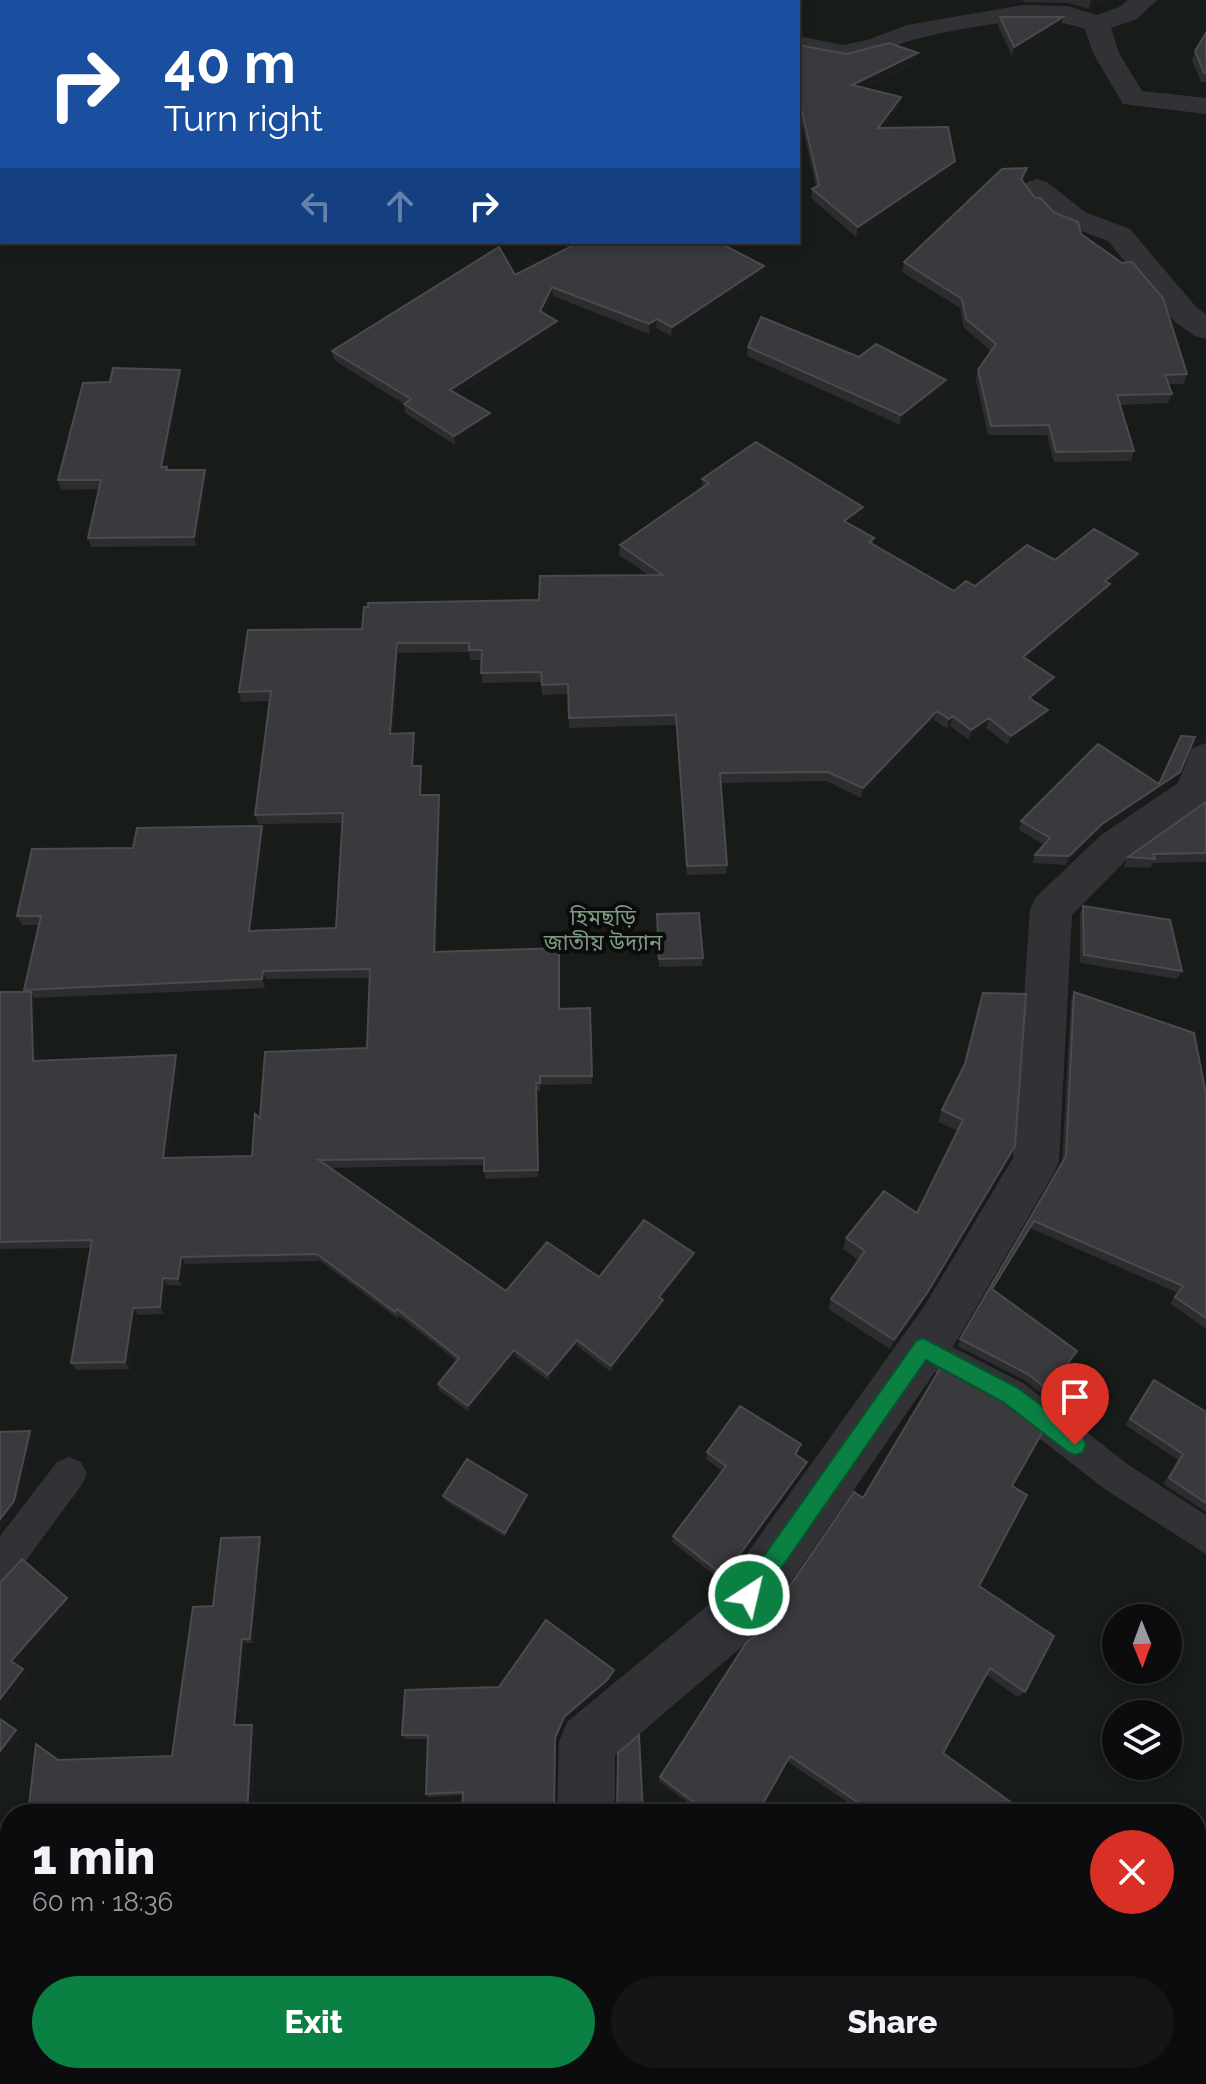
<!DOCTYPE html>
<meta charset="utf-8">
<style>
:root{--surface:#0c0c0e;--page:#151517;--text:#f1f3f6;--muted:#9a9b9e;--line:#2c2c2e;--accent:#0b8043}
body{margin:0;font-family:Raleway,"Noto Sans Bengali",sans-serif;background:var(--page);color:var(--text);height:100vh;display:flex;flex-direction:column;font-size:30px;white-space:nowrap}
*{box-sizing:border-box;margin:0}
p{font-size:26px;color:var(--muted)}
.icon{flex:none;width:44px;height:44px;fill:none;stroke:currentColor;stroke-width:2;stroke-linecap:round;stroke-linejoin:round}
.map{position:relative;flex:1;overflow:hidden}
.details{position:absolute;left:0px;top:1804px;width:1206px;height:280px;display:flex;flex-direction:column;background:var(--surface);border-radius:32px 32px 0 0;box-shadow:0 4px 12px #0003,0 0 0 2px var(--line)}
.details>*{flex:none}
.top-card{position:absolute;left:0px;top:0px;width:800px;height:244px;box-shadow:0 4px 12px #0003,0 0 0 2px var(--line);background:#1a4fa0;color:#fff;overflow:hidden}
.needle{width:52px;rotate:179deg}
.fabs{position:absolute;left:1102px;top:1604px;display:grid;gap:16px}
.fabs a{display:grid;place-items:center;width:80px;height:80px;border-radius:50%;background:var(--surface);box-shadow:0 4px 12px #0003,0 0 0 2px var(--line);font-size:40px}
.pin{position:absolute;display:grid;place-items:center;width:68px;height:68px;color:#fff;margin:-82px -34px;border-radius:50% 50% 50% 0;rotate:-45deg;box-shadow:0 0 8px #0007}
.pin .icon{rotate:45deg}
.me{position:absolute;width:88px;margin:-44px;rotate:35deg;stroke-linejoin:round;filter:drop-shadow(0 0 6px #0008)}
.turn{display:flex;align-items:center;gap:28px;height:168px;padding:0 32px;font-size:36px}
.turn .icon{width:104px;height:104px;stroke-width:2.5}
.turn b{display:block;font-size:56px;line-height:68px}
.lanes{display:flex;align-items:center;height:76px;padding:0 32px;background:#0003;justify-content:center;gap:40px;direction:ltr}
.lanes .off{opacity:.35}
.round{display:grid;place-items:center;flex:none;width:84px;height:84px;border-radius:42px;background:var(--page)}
.head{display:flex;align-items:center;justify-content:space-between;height:136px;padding:0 32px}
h1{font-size:48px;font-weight:800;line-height:60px}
.action{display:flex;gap:16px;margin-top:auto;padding:16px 32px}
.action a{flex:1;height:92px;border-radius:48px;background:var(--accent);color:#fff;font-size:32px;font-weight:800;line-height:92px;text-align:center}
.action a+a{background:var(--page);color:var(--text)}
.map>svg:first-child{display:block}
.green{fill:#171c18;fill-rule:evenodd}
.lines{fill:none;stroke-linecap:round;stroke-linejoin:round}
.service{fill:#323236;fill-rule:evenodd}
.minor{fill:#323236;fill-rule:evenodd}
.wall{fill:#2d2c2f;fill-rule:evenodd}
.shaded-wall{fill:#1c1b1d}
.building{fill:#3a393d;stroke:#4a4a4f;stroke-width:2}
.route{fill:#0b8043;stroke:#07532c;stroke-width:2}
.labels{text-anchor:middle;stroke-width:8;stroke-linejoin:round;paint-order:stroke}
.park-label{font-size:22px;fill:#7c9a80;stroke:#0c0b0d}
</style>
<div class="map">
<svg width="1206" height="2084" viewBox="0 0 1206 2084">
<rect width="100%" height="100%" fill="#101012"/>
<path class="green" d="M 0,0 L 1206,0 L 1206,2084 L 0,2084 ZM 2,2 L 798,2 L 798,242 L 2,242 ZM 1116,1618 L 1168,1618 L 1168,1670 L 1116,1670 ZM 1116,1714 L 1168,1714 L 1168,1766 L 1116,1766 ZM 10,1814 L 1196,1814 L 1196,2074 L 10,2074 Z"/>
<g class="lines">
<path class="service" d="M 923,1332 L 1023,1383 L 1130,1466 L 1206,1515 L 1206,1554 L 1106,1490 L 999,1407 L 911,1359 L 906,1348 L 911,1337 Z
M 69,1457 L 81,1462 L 87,1474 L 81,1486 L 13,1578 L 0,1583 L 0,1536 L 57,1462 Z"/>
<path class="minor" d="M 553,0 L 593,0 L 594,2 L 554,2 Z
M 1128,0 L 1157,0 L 1137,19 L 1111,28 L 1119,53 L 1142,91 L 1206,98 L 1206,114 L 1123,104 L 1093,53 L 1085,29 C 1036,12 966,27 916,39 C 892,45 872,58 846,60 C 831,62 813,55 798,52 L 798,36 L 843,45 L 867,40 L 907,25 L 1023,5 L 1068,6 L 1097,15 L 1119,7 Z
M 0,13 L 2,13 L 2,29 L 0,29 Z
M 1037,179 L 1047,182 L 1085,212 L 1130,229 L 1197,308 L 1206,314 L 1206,339 L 1195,336 L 1175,322 L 1108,241 L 1063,224 L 1027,194 L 1022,188 L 1027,182 Z
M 1206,743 L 1206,805 L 1129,857 L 1072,915 L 1059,1162 L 1052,1176 L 959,1337 L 751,1639 L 615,1755 L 615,1814 L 557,1814 L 559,1742 L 567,1722 L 713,1601 L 925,1305 L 1013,1158 L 1030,909 L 1036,897 L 1101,835 L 1178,783 L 1192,748 Z
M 552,2074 L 614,2074 L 614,2084 L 552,2084 Z"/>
</g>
<path class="wall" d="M 994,0 L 1106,0 L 1089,9 L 1068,3 L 1023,2 L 993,7 Z
M 1000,17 L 1061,26 L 1012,56 L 998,26 Z
M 1206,33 L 1206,82 L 1201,82 L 1192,60 L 1195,51 Z
M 798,45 L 847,54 L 917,63 L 864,88 L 901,97 L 900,106 L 884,128 L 955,161 L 953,171 L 856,237 L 811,198 L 812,189 L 816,187 L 798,107 Z
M 1027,168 L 1023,181 L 1035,198 L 1081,234 L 1187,374 L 1184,384 L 1168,384 L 1172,394 L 1168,403 L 1120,405 L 1134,451 L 1131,461 L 1054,462 L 1047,435 L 988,435 L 976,380 L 978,370 L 991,351 L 964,328 L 960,308 L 902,272 L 904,262 Z
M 764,266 L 763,276 L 671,336 L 656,328 L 649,334 L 553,296 L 544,313 L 557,321 L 557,330 L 458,394 L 490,413 L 490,423 L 455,445 L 405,413 L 404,404 L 334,360 L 332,351 L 515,275 Z
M 748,347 L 859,357 L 946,380 L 944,390 L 900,425 L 747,356 Z
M 180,370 L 182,379 L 165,467 L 167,467 L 167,470 L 205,470 L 208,479 L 196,546 L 91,547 L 88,538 L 99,489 L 61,490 L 58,480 L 110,382 Z
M 702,479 L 863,507 L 861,517 L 851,525 L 874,538 L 873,544 L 954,591 L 975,586 L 1055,560 L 1138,554 L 1134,564 L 1110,584 L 1106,594 L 1028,660 L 1054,677 L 1051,687 L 1034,701 L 1045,720 L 1008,745 L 986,728 L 969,740 L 950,726 L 947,729 L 934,720 L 861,798 L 826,781 L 721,783 L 727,865 L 726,874 L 687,875 L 676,725 L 569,728 L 568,694 L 542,695 L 541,682 L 482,683 L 482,660 L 470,660 L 469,652 L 398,653 L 393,734 L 416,743 L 414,766 L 421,766 L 423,776 L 422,795 L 440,804 L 436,952 L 559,1009 L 590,1008 L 592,1084 L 540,1085 L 540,1091 L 537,1091 L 538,1177 L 485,1179 L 484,1165 L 330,1168 L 506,1291 L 599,1277 L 694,1253 L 693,1260 L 662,1299 L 662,1306 L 611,1372 L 577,1346 L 549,1381 L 515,1356 L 469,1412 L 439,1390 L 438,1384 L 457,1361 L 399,1316 L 397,1318 L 320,1261 L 185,1264 L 182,1286 L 167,1285 L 164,1314 L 138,1315 L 130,1369 L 76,1370 L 71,1363 L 91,1248 L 0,1249 L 0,992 L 25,992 L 24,990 L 39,925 L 22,925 L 17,916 L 133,848 L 265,835 L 253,930 L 336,928 L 342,823 L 258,824 L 255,815 L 270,701 L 241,702 L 239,692 L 362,629 L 539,600 L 648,575 L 619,555 L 620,545 L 702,488 ZM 370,978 L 367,1048 L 260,1118 L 252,1156 L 168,1158 L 180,1064 L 176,1055 L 38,1061 L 34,998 L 265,988 L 266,979 Z
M 1176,781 L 1099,833 L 1066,865 L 1032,863 L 1035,855 L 1044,845 L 1019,830 L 1021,821 L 1159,784 Z
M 1206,802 L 1206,862 L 1153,863 L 1150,868 L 1123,867 L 1128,857 Z
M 1083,906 L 1182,971 L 1177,979 L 1080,963 L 1080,914 Z
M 657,914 L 703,958 L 702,966 L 659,967 Z
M 1074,992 L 1206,1094 L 1206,1329 L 1170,1303 L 1178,1293 L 1030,1228 L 992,1290 L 1077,1351 L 1044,1396 L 1024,1380 L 957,1346 L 1062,1163 L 1071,1000 Z
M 983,993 L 1015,1146 L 1010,1157 L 922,1303 L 890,1349 L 828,1309 L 831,1299 L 858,1260 L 843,1249 L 846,1238 L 917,1213 L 958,1131 L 938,1122 L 942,1110 L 962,1070 L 979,1005 Z
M 1154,1380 L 1206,1412 L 1206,1512 L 1163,1484 L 1178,1460 L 1125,1425 L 1149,1386 Z
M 801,1444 L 797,1455 L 804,1468 L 723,1582 L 672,1542 L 673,1536 L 722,1471 L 706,1459 L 707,1452 Z
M 1012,1486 L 979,1586 L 1025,1692 L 1018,1697 L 986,1675 L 943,1753 L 1027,1814 L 865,1814 L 787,1761 L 757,1814 L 703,1814 L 659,1781 L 660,1777 L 756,1635 L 863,1498 Z
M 443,1496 L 528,1499 L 505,1537 L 445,1501 Z
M 263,1542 L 254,1643 L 246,1643 L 238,1725 L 252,1725 L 256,1729 L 252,1814 L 28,1814 L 36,1744 L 60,1760 L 172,1756 Z
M 614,1670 L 614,1674 L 607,1685 L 564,1721 L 556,1742 L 555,1813 L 643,1814 L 462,1814 L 463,1795 L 428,1797 L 426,1794 L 428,1739 L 405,1739 L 402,1735 L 499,1687 Z
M 966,2074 L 1031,2074 L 1050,2084 L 963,2084 Z"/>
<path class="shaded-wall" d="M 994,0 L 1023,0 L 1023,2 L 993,7 Z
M 1091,0 L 1106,0 L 1089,9 Z
M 1063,17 L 1061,26 L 1012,56 L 1014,47 Z
M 918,53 L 917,63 L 851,94 L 852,85 Z
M 901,97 L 900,106 L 877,137 L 878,128 Z
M 955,161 L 953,171 L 856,237 L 858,227 Z
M 764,266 L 763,276 L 671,336 L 672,327 Z
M 552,287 L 553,296 L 541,320 L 540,311 Z
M 657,319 L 656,328 L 649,334 L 649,324 Z
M 557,321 L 557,330 L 451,399 L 450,390 Z
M 180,370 L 182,379 L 163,477 L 161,467 Z
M 946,380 L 944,390 L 900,425 L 901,415 Z
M 490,413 L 490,423 L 455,445 L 454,436 Z
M 205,470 L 208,479 L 196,546 L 194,537 Z
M 863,507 L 861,517 L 843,531 L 844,521 Z
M 1138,554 L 1134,564 L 1101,591 L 1105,581 Z
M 1110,584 L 1106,594 L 1020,667 L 1023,657 Z
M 397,643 L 398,653 L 392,743 L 390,734 Z
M 1054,677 L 1051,687 L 1026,708 L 1029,698 Z
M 1048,710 L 1045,720 L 1008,745 L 1011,736 Z
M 937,711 L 934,720 L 861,798 L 863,788 Z
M 953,716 L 950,726 L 947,729 L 949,719 Z
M 989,718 L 986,728 L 969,740 L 971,730 Z
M 414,733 L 416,743 L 414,776 L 412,766 Z
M 421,766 L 423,776 L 421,804 L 420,795 Z
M 1180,772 L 1176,781 L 1099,833 L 1066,865 L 1069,856 L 1102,824 Z
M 439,795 L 440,804 L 435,961 L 434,952 Z
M 262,826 L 265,835 L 252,939 L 249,931 Z
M 263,971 L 266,979 L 265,988 L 262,979 Z
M 31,992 L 35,1000 L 38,1069 L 33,1061 Z
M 176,1055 L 180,1064 L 167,1166 L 163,1158 Z
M 1015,1146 L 1010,1157 L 922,1303 L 890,1349 L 894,1340 Z
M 694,1253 L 693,1260 L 659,1304 L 659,1297 Z
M 181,1257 L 185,1264 L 182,1286 L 178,1279 Z
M 163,1278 L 167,1285 L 164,1314 L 160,1307 Z
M 663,1300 L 662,1306 L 611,1372 L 611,1366 Z
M 133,1308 L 138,1315 L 130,1369 L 125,1362 Z
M 577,1340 L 577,1346 L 549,1381 L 548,1375 Z
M 514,1350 L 515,1356 L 469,1412 L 468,1406 Z
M 30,1431 L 35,1437 L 20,1506 L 0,1531 L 0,1519 Z
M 807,1462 L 804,1468 L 723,1582 L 724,1576 Z
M 527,1495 L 528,1499 L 505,1537 L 505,1533 Z
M 260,1537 L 263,1542 L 254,1643 L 250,1639 Z
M 22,1559 L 75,1604 L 20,1666 L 32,1675 L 0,1716 L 0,1699 L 11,1661 Z
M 242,1639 L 246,1643 L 238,1729 L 234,1725 Z
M 614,1670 L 614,1674 L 607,1685 L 564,1721 L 556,1742 L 555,1814 L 555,1738 L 564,1717 Z
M 0,1717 L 25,1735 L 0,1768 Z
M 252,1725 L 256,1729 L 252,1814 L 247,1814 Z"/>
<path class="building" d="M 152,0 L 308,0 L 307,2 L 152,2 Z
M 461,0 L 479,0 L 481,2 L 459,2 Z
M 1000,17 L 1063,17 L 1014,47 Z
M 1206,33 L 1206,73 L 1204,73 L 1195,51 Z
M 889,43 L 918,53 L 852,85 L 901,97 L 878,128 L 948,127 L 955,161 L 858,227 L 812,189 L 819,185 L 798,94 L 798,45 L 847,54 Z
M 0,73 L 2,74 L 2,210 L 0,210 Z
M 1027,168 L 1021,179 L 1035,198 L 1041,198 L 1053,212 L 1078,222 L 1081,234 L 1122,263 L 1132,262 L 1163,298 L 1187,374 L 1165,375 L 1172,394 L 1117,395 L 1134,451 L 1056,452 L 1049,425 L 991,426 L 978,370 L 996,344 L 966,319 L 962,299 L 904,262 L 1002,169 Z
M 580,242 L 718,242 L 764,266 L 672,327 L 657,319 L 649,324 L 552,287 L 540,311 L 557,321 L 450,390 L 490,413 L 454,436 L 404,404 L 411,399 L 332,351 L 499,247 L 515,275 Z
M 761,317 L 859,357 L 876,344 L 946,380 L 901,415 L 748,347 Z
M 113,368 L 180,370 L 161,467 L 167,467 L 166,470 L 205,470 L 194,537 L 88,538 L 101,480 L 58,480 L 83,383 L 110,382 Z
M 756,442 L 863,507 L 844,521 L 874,538 L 869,542 L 954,591 L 966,581 L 975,586 L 1027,545 L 1055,560 L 1094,529 L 1138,554 L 1105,581 L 1110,584 L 1023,657 L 1054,677 L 1029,698 L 1048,710 L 1011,736 L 989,718 L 971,730 L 953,716 L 949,719 L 937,711 L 863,788 L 828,772 L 720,773 L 727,865 L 687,866 L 676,715 L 569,718 L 568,684 L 542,685 L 541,672 L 481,673 L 482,650 L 469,650 L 469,643 L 397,643 L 390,734 L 414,733 L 412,766 L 421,766 L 420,795 L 439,795 L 434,952 L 559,948 L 559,1009 L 590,1008 L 592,1076 L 540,1076 L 540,1083 L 536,1083 L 538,1170 L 484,1171 L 484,1158 L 319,1160 L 506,1291 L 547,1242 L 599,1277 L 644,1220 L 694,1253 L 659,1297 L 663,1300 L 611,1366 L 577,1340 L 548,1375 L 514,1350 L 468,1406 L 438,1384 L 459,1358 L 397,1309 L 395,1312 L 317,1254 L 181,1257 L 178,1279 L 163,1278 L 160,1307 L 133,1308 L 125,1362 L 71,1363 L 92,1240 L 0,1242 L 0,992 L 31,992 L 33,1061 L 176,1055 L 163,1158 L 252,1156 L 255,1114 L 260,1118 L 265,1052 L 367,1048 L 370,969 L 263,971 L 262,979 L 24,990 L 41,916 L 17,916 L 32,849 L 133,848 L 137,828 L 262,826 L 249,931 L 336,928 L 343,813 L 255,815 L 271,691 L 239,692 L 248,630 L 362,629 L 364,607 L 368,607 L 368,603 L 539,600 L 540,576 L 663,575 L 620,545 L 709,483 L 702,479 Z
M 1181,736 L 1195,737 L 1180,772 L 1102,824 L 1069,856 L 1035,855 L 1050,838 L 1021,821 L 1098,744 L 1159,784 Z
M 1206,802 L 1206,853 L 1153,854 L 1155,859 L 1128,857 Z
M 1083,906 L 1170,920 L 1182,971 L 1084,955 Z
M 699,913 L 703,958 L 659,959 L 657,914 Z
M 1074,992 L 1194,1033 L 1206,1094 L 1206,1318 L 1175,1297 L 1183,1286 L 1034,1221 L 992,1289 L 1077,1351 L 1048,1390 L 1028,1374 L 960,1339 L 1066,1156 Z
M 983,993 L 1026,994 L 1015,1146 L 927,1293 L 894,1340 L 831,1299 L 865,1251 L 846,1238 L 884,1191 L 917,1213 L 963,1120 L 942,1110 L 965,1064 Z
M 941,1367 L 1003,1401 L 1043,1431 L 1012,1486 L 1027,1495 L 979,1586 L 1054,1636 L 1025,1692 L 990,1668 L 943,1753 L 1027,1814 L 875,1814 L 790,1756 L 757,1814 L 710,1814 L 660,1777 L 746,1643 L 756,1635 L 854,1492 L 863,1498 Z
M 1154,1380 L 1206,1412 L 1206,1503 L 1169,1478 L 1183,1454 L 1130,1419 Z
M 740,1406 L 801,1444 L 795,1454 L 807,1462 L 724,1576 L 673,1536 L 726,1466 L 707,1452 Z
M 30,1431 L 14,1501 L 0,1519 L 0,1432 Z
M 467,1459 L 527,1495 L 505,1533 L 443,1496 Z
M 260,1537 L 250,1639 L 242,1639 L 234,1725 L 252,1725 L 247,1814 L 28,1814 L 36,1744 L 58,1760 L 172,1756 L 193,1607 L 213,1606 L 221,1538 Z
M 22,1559 L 67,1598 L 11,1661 L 23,1669 L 0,1699 L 0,1583 Z
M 546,1620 L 614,1670 L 607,1680 L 564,1717 L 555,1738 L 554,1813 L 617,1813 L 618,1753 L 639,1735 L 643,1814 L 462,1814 L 463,1792 L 426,1794 L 428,1735 L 402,1735 L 405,1690 L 499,1687 Z
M 0,1719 L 16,1730 L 0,1751 Z
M 369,2074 L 549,2074 L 549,2084 L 368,2084 Z
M 704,2074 L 848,2074 L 848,2084 L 704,2084 Z
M 971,2074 L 1031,2074 L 1050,2084 L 969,2084 Z"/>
<path class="route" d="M 923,1338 L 1018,1388 L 1083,1437 L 1086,1445 L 1083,1452 L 1075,1455 L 1068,1452 L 1003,1402 L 926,1360 L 757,1603 L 749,1606 L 742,1603 L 738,1595 L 742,1587 L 916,1341 Z"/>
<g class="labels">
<g class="park-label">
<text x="603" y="925">হিমছড়ি<tspan x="603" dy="25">জাতীয় উদ্যান</tspan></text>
</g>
</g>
</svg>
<div class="fabs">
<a><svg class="needle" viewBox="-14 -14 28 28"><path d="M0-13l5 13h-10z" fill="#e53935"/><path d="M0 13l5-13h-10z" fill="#9a9b9e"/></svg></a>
<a><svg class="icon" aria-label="layers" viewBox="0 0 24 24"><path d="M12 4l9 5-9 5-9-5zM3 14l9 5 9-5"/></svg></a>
</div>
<div class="pin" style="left:1075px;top:1445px;background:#d93025"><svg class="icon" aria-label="arrive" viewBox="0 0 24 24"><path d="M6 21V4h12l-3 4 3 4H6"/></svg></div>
<svg class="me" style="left:749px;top:1595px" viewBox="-20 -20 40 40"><circle r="17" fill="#0b8043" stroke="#fff" stroke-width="3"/><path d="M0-11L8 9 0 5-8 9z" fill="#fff"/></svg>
<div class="top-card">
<div class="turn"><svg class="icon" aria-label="right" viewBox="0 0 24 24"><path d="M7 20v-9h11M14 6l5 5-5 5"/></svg><div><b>40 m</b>Turn right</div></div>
<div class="lanes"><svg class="icon off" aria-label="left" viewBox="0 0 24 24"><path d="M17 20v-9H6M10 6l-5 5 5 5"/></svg><svg class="icon off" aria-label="ahead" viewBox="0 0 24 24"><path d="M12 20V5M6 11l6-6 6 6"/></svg><svg class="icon" aria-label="right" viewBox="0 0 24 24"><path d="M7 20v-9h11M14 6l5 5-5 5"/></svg></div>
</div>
<section class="details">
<div class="head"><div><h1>1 min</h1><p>60 m · 18:36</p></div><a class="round" style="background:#d93025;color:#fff"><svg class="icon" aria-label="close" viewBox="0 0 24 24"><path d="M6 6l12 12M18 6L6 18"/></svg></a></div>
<div class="action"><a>Exit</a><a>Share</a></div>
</section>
</div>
